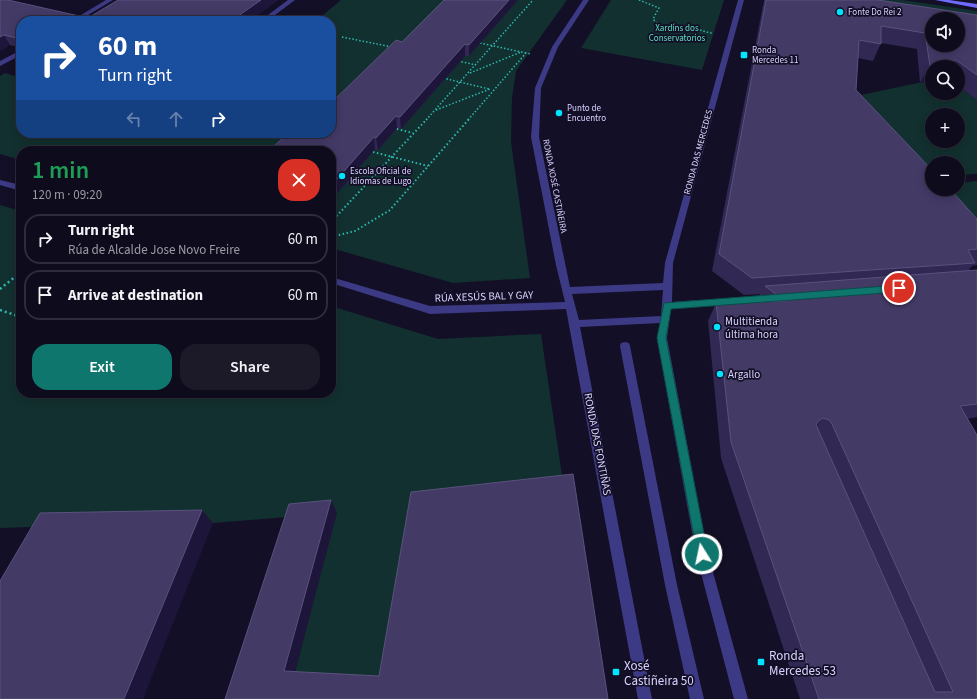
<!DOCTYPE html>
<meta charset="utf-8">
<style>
:root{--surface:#0e0b1c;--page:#1c1929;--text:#f1f3f6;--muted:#9b9ba3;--line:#2e2b3b;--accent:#0f766e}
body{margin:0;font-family:"Source Sans 3",sans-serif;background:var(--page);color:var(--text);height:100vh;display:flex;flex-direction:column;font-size:15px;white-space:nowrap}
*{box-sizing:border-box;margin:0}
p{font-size:13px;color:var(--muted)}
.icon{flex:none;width:22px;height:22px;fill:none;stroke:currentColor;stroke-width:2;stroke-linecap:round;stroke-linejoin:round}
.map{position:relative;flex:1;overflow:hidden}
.details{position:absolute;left:16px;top:146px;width:320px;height:252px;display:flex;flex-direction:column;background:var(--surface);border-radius:16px;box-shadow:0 2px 10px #0003,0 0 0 1px var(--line)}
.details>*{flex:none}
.hud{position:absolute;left:16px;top:16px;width:320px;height:122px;border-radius:16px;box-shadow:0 2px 10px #0003,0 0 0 1px var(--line);background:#1a4fa0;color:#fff;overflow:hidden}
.fabs{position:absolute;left:925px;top:12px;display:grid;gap:8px}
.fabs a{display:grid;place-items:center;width:40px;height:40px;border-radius:50%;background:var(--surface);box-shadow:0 2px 10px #0003,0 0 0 1px var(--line);font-size:20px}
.pin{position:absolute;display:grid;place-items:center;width:34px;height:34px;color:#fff;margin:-17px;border:2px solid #fff;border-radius:50%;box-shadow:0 1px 4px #0007}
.me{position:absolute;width:44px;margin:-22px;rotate:350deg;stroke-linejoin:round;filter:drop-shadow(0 0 3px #0008)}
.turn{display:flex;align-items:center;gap:14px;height:84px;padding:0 16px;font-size:18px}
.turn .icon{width:52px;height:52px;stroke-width:2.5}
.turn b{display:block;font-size:28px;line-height:34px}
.lanes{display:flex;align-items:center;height:38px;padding:0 16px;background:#0003;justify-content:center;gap:20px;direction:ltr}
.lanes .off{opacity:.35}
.round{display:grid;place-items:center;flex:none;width:42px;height:42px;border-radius:16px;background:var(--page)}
.overview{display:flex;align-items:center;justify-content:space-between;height:68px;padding:0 16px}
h1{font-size:24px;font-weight:600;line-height:30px;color:#1e9e55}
.primary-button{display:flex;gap:8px;margin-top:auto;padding:8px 16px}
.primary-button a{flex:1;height:46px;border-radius:16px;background:var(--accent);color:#fff;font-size:16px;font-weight:600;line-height:46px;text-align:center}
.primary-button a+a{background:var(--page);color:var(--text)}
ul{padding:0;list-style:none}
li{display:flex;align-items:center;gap:12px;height:50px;margin:0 8px 6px;padding:0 8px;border:2px solid var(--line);border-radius:16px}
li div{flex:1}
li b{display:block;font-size:15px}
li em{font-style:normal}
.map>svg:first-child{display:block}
.green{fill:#12302f;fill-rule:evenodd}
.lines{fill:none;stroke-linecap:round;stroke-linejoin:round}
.path-far2{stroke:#2fb8b0;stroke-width:1.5;stroke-dasharray:1.5 2;stroke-linecap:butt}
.path-far1{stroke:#2fb8b0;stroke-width:2;stroke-dasharray:1.5 2.5;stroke-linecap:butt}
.path{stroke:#2fb8b0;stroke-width:2.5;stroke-dasharray:2 3;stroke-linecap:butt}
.lane{fill:#3d3a85;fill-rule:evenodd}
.street{fill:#3d3a85;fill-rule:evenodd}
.secondary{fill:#6f6bff;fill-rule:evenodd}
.wall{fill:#312854}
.shaded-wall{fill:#1d163a}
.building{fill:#433a66;stroke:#5a527e;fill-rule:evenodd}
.route{fill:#0f766e;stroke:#0a4d48}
.poi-dot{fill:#00e5ff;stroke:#130f26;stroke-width:1.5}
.labels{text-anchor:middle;stroke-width:3.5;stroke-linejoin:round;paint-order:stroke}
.far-poi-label{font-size:9px;fill:#d9d4ff;stroke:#130f26;text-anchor:start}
.far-park-label{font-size:9px;fill:#5fe0c0;stroke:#130f26}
.far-street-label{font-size:9px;fill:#d9d4ff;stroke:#130f26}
.street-label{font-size:11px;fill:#d9d4ff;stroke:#130f26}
.poi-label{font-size:11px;fill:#d9d4ff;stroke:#130f26;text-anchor:start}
.near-poi-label{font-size:13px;fill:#d9d4ff;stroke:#130f26;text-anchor:start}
</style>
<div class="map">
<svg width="977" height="699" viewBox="0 0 977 699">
<rect width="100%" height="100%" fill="#130f26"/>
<path class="green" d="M 341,0 L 567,0 L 516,71 L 512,98 L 511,142 L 530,278 L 453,283 L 331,248 L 331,151 L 21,151 L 21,160 L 0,154 L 0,76 L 5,73 L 21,78 L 21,133 L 331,133 L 331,21 L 316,21 Z
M 611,0 L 724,0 L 702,70 L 581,48 Z
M 877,0 L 902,0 L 977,11 L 977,15 Z
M 932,80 L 932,93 L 958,93 L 958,86 L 977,100 L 977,174 L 958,175 L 958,163 L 932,163 L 932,176 L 842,99 ZM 932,115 L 958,115 L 958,141 L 932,141 Z
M 977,181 L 977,237 L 936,189 L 958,189 L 958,183 Z
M 0,205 L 21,211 L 21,393 L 331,393 L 331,306 L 438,339 L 541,334 L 564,489 L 384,684 L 288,699 L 336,513 L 213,523 L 146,523 L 0,528 Z"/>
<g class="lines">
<path class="path-far2" d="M 639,0 L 659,8 L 653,19 C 663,32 676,26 691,28 C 698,29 705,32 712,33
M 342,37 L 392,47
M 480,43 L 526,53
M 458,61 L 476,65
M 470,73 L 521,52
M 443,78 L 489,89
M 436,110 L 490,89
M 426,120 L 533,0
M 468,120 L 526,53 L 531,54"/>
<path class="path-far1" d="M 393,128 L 413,133
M 373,152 L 428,166
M 331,222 L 427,119
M 331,237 L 355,231 L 390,210 L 469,119"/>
<path class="path" d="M 0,289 L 21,272
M 0,310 L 21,317"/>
<path class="lane" d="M 288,0 L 295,0 L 267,21 L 260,21 Z
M 21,65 L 21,72 L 16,70 L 16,68 Z"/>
<path class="street" d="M 106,0 L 113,0 L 78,21 L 71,21 Z
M 583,0 L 589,0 L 558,47 L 541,88 L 539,137 L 570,287 L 663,283 L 665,263 L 738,0 L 744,0 L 673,263 L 672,302 L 771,295 L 776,298 L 771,301 L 671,309 L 667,338 L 708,554 L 748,699 L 734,699 L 696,554 L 657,338 L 660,323 L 580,327 L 652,699 L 638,699 L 566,309 L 430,314 L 331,283 L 331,277 L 430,306 L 565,302 L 556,265 L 531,137 L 535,88 L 552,47 ZM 663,290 L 661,316 L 579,320 L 572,294 Z
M 21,50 L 21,55 L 0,66 L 0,61 Z
M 0,180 L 21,185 L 21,191 L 0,185 Z
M 625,342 L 629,343 L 630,346 L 677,585 L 704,699 L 690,699 L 665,585 L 620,346 L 621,343 Z"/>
<path class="secondary" d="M 935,0 L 949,0 L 977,4 L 977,8 Z"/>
</g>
<path class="wall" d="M 0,0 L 88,18 L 118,0 L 278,0 L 249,21 L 21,21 L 21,48 L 10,45 L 0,51 Z
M 444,0 L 518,0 L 469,56 L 465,56 L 401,129 L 397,128 L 378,150 L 375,149 L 335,196 L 336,199 L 288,133 L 331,133 L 402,42 Z
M 764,0 L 878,0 L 977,15 L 977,100 L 958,86 L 958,67 L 932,67 L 920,83 L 917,49 L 881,43 L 873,61 L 858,58 L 856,90 L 977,219 L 977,265 L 972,266 L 968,271 L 977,270 L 977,417 L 967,419 L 977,699 L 800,699 L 721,458 L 708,321 L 716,303 L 757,302 L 760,294 L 744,295 L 712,271 Z"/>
<path class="shaded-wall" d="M 261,0 L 278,0 L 249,21 L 231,21 Z
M 509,0 L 518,0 L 469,56 L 469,45 Z
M 4,35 L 10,45 L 0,51 L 0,37 Z
M 465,44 L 465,56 L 401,129 L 400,117 Z
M 956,60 L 952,67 L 932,67 L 932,80 L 920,83 L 930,66 Z
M 396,116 L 397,128 L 378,150 L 376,138 Z
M 374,137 L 375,149 L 335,196 L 336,199 L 331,205 L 331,186 Z
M 823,418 L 810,435 L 819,421 Z
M 331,500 L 337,513 L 293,679 L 284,671 Z
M 202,510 L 213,523 L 143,699 L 124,699 Z"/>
<path class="building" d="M 0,0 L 8,0 L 88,18 L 118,0 L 261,0 L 231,21 L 21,21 L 21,39 L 4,35 L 0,37 Z
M 444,0 L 509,0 L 469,45 L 465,44 L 400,117 L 396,116 L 376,138 L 374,137 L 331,186 L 331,151 L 269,151 L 288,133 L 331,133 L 331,103 L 396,40 L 402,42 Z
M 766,0 L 878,0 L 977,15 L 977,75 L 956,60 L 930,66 L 925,33 L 881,26 L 881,44 L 859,40 L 856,90 L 932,170 L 932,189 L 950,189 L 977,219 L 977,249 L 968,250 L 975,263 L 752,278 L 719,254 ZM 932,19 L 958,19 L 958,45 L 932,45 Z
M 977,270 L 977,404 L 960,406 L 977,435 L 977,699 L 819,699 L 731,442 L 716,303 L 785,301 L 765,286 ZM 823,418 L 829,420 L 832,424 L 953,692 L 935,692 L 816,425 L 819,421 Z
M 573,474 L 608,699 L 225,699 L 289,504 L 331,500 L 284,671 L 379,676 L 411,492 Z
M 202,510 L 124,699 L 0,699 L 0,581 L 40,513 Z"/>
<path class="route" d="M 899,285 L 903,288 L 899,292 L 671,309 L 666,338 L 708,554 L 706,558 L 702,560 L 698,558 L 657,338 L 664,303 Z"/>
<g class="poi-dot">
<circle cx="840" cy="12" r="4"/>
<rect x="740" y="51" width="8" height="8" rx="2"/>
<circle cx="559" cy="113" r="4"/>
<circle cx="342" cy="176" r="4"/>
<circle cx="717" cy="327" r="4"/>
<circle cx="720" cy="374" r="4"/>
<rect x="757" y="658" width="8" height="8" rx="2"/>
<rect x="612" y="668" width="8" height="8" rx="2"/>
</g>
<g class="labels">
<g class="far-poi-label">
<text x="848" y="15">Fonte Do Rei 2</text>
<text x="752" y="53">Ronda<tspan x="752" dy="10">Mercedes 11</tspan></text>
<text x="567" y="111">Punto de<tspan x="567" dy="10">Encuentro</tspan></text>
<text x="350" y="174">Escola Oficial de<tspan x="350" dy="10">Idiomas de Lugo</tspan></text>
</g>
<g class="far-park-label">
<text x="677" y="31">Xardíns dos<tspan x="677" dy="10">Conservatorios</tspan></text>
</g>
<g class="far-street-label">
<text transform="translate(698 152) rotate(-75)" y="3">RONDA DAS MERCEDES</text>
<text transform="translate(555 186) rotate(79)" y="3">RONDA XOSÉ CASTIÑEIRA</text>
</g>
<g class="street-label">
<text transform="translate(484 296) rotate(-2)" y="4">RÚA XESÚS BAL Y GAY</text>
<text transform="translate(598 444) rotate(79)" y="4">RONDA DAS FONTIÑAS</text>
</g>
<g class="poi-label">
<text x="725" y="325">Multitienda<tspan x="725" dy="13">última hora</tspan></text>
<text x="728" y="378">Argallo</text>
</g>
<g class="near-poi-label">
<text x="769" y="660">Ronda<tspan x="769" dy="15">Mercedes 53</tspan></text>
<text x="624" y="670">Xosé<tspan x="624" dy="15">Castiñeira 50</tspan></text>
</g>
</g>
</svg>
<div class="fabs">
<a><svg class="icon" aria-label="sound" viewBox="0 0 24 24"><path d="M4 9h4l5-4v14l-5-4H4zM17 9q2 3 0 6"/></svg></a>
<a><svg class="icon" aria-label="search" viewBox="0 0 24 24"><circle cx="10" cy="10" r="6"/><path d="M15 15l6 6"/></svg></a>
<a>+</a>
<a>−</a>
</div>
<div class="pin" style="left:899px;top:288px;background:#d93025"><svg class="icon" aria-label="arrive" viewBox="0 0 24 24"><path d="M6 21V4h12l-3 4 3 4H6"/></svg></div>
<svg class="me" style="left:702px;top:554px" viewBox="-20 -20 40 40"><circle r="17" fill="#0f766e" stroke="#fff" stroke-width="3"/><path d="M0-11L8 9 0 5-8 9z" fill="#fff"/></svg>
<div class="hud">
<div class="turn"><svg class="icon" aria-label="right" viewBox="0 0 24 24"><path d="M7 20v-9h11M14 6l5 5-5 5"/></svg><div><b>60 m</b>Turn right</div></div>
<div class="lanes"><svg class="icon off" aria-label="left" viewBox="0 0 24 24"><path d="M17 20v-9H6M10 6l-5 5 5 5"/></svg><svg class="icon off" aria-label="ahead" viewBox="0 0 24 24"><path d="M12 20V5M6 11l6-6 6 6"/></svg><svg class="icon" aria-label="right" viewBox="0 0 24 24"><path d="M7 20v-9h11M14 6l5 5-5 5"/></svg></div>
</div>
<section class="details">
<div class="overview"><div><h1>1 min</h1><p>120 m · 09:20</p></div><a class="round" style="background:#d93025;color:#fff"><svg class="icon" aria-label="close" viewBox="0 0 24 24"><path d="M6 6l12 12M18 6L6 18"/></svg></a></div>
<ul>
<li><svg class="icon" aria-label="right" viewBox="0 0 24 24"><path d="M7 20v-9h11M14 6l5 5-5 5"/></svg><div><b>Turn right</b><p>Rúa de Alcalde Jose Novo Freire</p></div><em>60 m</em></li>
<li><svg class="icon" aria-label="arrive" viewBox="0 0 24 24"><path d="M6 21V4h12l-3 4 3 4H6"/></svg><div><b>Arrive at destination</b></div><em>60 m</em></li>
</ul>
<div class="primary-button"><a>Exit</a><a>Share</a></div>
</section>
</div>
